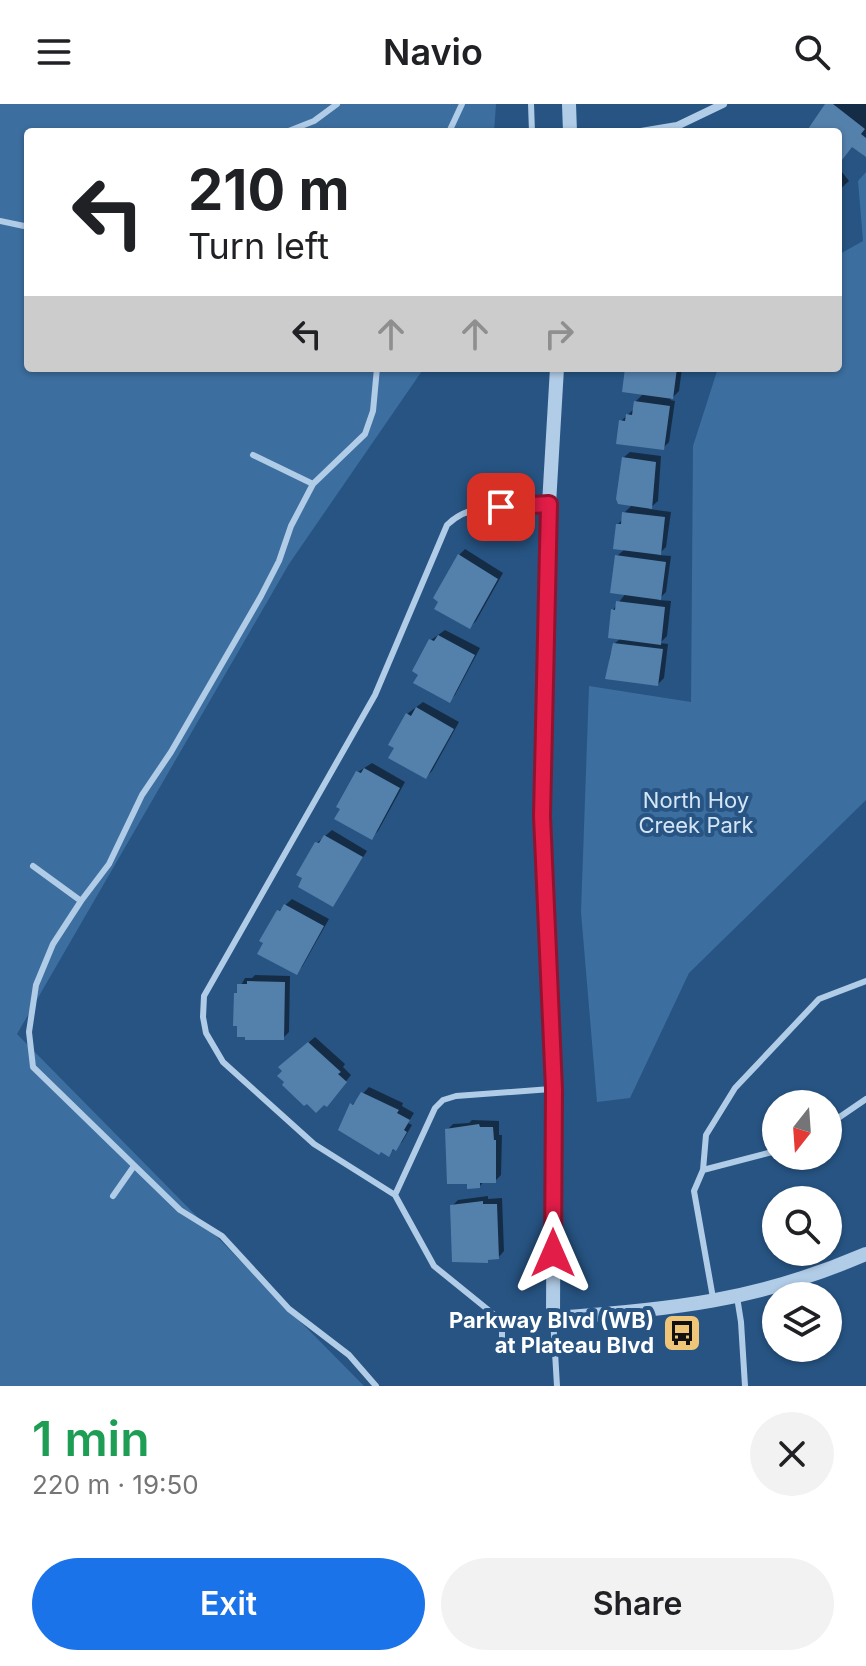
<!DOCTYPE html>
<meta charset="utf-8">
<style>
:root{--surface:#fff;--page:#f2f2f2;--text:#202124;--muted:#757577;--accent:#1a73e8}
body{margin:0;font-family:Inter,sans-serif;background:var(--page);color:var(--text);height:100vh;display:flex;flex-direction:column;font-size:30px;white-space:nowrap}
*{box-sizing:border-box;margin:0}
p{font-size:26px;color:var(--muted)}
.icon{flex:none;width:44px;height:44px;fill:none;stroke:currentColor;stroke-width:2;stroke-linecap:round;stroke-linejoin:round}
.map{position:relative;height:1282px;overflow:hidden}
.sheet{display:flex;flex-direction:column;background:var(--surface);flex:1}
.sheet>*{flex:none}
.top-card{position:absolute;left:24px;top:24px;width:818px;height:244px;border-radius:8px;box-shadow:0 2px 6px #0004;background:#fff;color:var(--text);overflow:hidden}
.needle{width:52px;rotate:197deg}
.fabs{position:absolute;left:762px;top:986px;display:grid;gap:16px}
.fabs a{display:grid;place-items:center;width:80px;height:80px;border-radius:50%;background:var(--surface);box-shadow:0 2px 6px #0004;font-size:40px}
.pin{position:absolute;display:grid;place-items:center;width:68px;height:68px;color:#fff;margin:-34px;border-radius:16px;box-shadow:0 4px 12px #0006}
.me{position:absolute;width:88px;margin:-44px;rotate:0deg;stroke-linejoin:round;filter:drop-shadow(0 0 6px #0008)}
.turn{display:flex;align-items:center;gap:28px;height:168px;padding:0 32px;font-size:36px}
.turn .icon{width:104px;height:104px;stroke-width:2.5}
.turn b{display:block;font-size:56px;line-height:68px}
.lanes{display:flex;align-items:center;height:76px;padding:0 32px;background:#0003;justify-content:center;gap:40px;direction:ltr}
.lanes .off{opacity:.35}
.round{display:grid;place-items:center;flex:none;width:84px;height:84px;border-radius:42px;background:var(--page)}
.head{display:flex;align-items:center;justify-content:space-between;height:136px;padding:0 32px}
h1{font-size:48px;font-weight:600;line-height:60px;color:#1e9e55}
.cta{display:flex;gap:16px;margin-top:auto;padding:16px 32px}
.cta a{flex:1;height:92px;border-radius:48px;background:var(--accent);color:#fff;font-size:32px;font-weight:600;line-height:92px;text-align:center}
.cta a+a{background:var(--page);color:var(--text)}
header{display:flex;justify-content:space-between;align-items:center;height:104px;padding:0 32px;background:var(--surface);font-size:36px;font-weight:600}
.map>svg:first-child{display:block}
.green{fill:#3c6e9f}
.shadow{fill:#0007}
.building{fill:#5480ac}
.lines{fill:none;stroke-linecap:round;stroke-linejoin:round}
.service{stroke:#b1cce7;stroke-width:6}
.minor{stroke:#b1cce7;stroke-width:8}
.tertiary{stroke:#b1cce7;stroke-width:14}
.route-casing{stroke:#92132f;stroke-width:20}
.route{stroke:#e11d48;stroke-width:14}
.labels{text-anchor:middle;stroke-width:8;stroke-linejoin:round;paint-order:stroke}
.park-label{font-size:22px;fill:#d4e5f5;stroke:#275483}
.poi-label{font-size:22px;font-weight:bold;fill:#fff;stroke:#275483;text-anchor:end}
</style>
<header><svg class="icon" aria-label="menu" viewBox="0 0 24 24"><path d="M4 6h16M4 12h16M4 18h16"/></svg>Navio<svg class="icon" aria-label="search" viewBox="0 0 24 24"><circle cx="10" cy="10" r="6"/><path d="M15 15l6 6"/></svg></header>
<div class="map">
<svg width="866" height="1282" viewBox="0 0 866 1282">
<rect width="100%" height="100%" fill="#275483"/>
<path class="green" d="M 0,0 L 496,0 L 494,28 L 28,28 L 28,264 L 424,264 L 289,460 L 17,930 L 364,1282 L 0,1282 Z
M 866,68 L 866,696 L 689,869 L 630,994 L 597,998 L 581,808 L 589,582 L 691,598 L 693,342 L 718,264 L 838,264 L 838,151 L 863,137 L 858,77 Z"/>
<path class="shadow" d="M 827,0 L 866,0 L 866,51 L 853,40 L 838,50 L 838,28 L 809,28 Z
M 838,63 L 849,77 L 838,87 Z
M 627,264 L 682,264 L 679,287 L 670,296 L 675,297 L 669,338 L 663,344 L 621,317 L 635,304 L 635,298 L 644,289 Z
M 630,348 L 661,352 L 658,397 L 649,405 L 671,408 L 666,443 L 658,451 L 671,452 L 666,488 L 658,496 L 671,497 L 667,532 L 660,539 L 668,540 L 664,574 L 658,580 L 607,574 L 610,551 L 614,540 L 621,534 L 613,506 L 626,489 L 617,452 L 625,445 L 618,420 L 623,415 L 624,409 L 633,400 L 623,354 Z
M 465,445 L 503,469 L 476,517 L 470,523 L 436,494 L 459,451 Z
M 445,526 L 480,544 L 455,591 L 449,597 L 431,536 Z
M 423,598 L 459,618 L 432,667 L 426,673 L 407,610 Z
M 372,659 L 405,678 L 378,727 L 372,733 L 358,668 Z
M 332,726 L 367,747 L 333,801 L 317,739 Z
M 292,795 L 329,815 L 302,863 L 296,869 L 266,838 L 279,807 Z
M 255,871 L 290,872 L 289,928 L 283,934 L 236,890 L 245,874 L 252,874 Z
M 315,933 L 345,960 L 343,963 L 351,971 L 333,994 L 284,967 L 287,957 Z
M 369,983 L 403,999 L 402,1002 L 414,1009 L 408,1019 L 412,1021 L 402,1038 L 389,1050 L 352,1001 Z
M 472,1016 L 499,1017 L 499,1031 L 502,1031 L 501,1071 L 495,1077 L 484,1077 L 480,1082 L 447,1026 L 453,1020 L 469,1019 Z
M 488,1092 L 488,1095 L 502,1094 L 504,1147 L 498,1154 L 491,1154 L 487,1157 L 452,1102 L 458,1096 Z"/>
<path class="building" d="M 825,0 L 833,0 L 865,25 L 861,30 L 866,34 L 866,53 L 852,43 L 842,56 L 838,53 L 838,28 L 806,28 Z
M 625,264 L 677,264 L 673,295 L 622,288 Z
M 634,297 L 670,302 L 664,346 L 616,340 L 619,316 L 625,317 L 626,310 L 632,311 Z
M 622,353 L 656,358 L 652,405 L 618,400 L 616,395 Z
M 622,408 L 665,413 L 661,451 L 613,445 L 616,420 L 621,420 Z
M 458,450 L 498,475 L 470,525 L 434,505 L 438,498 L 433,494 Z
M 615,451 L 666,458 L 661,496 L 610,489 Z
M 616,497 L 665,503 L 661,541 L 608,534 L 611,505 L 615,506 Z
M 438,531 L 475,551 L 450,599 L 413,579 L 418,571 L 412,567 L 429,535 L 434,537 Z
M 613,539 L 663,545 L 658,582 L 605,575 Z
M 416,603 L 454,625 L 426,675 L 388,654 L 394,644 L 388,641 L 406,609 L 411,612 Z
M 364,664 L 400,684 L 372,736 L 334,715 L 340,705 L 336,703 L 356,667 L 361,669 Z
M 324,731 L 363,753 L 333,803 L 298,783 L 302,774 L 296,771 L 315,738 L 319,739 Z
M 284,800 L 324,822 L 297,871 L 257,850 L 263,839 L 259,837 L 277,806 L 280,807 Z
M 247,877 L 285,878 L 284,936 L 245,936 L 245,933 L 237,933 L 237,922 L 233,922 L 234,889 L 237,889 L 237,880 L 247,880 Z
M 308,938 L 341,968 L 338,970 L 347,978 L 327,1003 L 324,1001 L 316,1009 L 307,1000 L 304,1002 L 282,981 L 284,978 L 277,972 L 282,967 L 278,963 Z
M 361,988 L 399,1006 L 397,1009 L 410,1016 L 404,1026 L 407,1028 L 396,1047 L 393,1045 L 389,1053 L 381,1048 L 379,1051 L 338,1026 L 350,999 L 353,1001 Z
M 479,1020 L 480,1023 L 493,1023 L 494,1036 L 496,1036 L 496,1079 L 480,1079 L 480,1084 L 467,1085 L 467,1080 L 447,1080 L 445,1025 Z
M 483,1097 L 483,1100 L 497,1100 L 499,1155 L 488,1156 L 488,1159 L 452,1158 L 450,1101 Z"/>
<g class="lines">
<path class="service" d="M 531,0 L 532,28
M 286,28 L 314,17 L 337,0
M 449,28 L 462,0
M 0,117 L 24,122 L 28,121
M 253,351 L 313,380 L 365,330 L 373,307 L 377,264
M 33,762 L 81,797 L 109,760 L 142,691 L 171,648 L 261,492 L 279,457 L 291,422 L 313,380
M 81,797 L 53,840 L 36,881 L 29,928 L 33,963 L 180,1106 L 222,1132 L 289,1205 L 349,1251 L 376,1282
M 828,1021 L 866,995
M 703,1066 L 706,1031 L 735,984 L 819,895 L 866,877
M 395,1091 L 435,1004 L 443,996 L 456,992 L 551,985
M 113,1092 L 134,1062
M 737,1193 L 741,1218 L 745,1282
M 713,1194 L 694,1087 L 703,1066 L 776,1047
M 553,1214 L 557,1282
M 502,1235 L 502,1224 L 497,1213 L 434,1162 L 395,1091 L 314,1040 L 223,958 L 206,929 L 203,913 L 204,892 L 375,591 L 447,421 C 471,396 515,402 548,400"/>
<path class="minor" d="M 641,28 L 677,22 L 723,0"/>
<path class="tertiary" d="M 569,0 L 570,28
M 557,264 L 549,400 L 542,712 L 554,985 L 553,1214 C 669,1206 757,1197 866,1150"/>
</g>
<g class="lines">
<defs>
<path id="route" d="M 501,403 L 549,400 L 542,712 L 554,985 L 553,1149"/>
</defs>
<use href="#route" class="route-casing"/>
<use href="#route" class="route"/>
</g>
<defs>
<symbol id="bus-square" viewBox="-11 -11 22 22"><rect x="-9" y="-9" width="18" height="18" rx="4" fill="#efc677" stroke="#275483"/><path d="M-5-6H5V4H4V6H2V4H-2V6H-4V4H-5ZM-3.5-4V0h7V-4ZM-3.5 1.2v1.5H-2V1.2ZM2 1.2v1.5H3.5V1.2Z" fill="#111"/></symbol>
</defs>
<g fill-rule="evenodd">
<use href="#bus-square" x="660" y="1207" width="44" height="44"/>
</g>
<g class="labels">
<g class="park-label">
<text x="696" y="704">North Hoy<tspan x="696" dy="25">Creek Park</tspan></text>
</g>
<g class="poi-label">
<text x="654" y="1224">Parkway Blvd (WB)<tspan x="654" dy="25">at Plateau Blvd</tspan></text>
</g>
</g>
</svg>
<div class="fabs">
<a><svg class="needle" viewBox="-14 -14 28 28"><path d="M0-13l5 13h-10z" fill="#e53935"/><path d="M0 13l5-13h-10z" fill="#757577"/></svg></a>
<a><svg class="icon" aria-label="search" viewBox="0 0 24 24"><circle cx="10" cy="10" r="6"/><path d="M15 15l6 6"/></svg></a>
<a><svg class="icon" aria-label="layers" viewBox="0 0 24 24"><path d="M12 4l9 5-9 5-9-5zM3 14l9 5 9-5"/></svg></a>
</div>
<div class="pin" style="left:501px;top:403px;background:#d93025"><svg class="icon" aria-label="arrive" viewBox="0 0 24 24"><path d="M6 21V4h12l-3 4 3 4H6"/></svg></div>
<svg class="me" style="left:553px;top:1149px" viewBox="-20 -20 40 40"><path d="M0-17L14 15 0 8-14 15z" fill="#e11d48" stroke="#fff" stroke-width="4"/></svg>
<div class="top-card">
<div class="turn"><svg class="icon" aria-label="left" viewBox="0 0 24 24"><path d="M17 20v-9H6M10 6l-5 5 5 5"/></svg><div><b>210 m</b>Turn left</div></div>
<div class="lanes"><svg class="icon" aria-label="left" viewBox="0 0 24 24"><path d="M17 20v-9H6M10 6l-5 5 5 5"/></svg><svg class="icon off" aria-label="ahead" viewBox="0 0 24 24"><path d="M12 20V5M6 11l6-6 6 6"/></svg><svg class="icon off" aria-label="ahead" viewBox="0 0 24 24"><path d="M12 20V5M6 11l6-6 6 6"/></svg><svg class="icon off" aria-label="right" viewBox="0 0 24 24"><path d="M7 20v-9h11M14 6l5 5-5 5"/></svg></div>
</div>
</div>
<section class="sheet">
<div class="head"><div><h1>1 min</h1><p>220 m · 19:50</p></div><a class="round"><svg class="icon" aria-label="close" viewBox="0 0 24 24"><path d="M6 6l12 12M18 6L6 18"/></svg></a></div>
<div class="cta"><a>Exit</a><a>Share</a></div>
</section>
